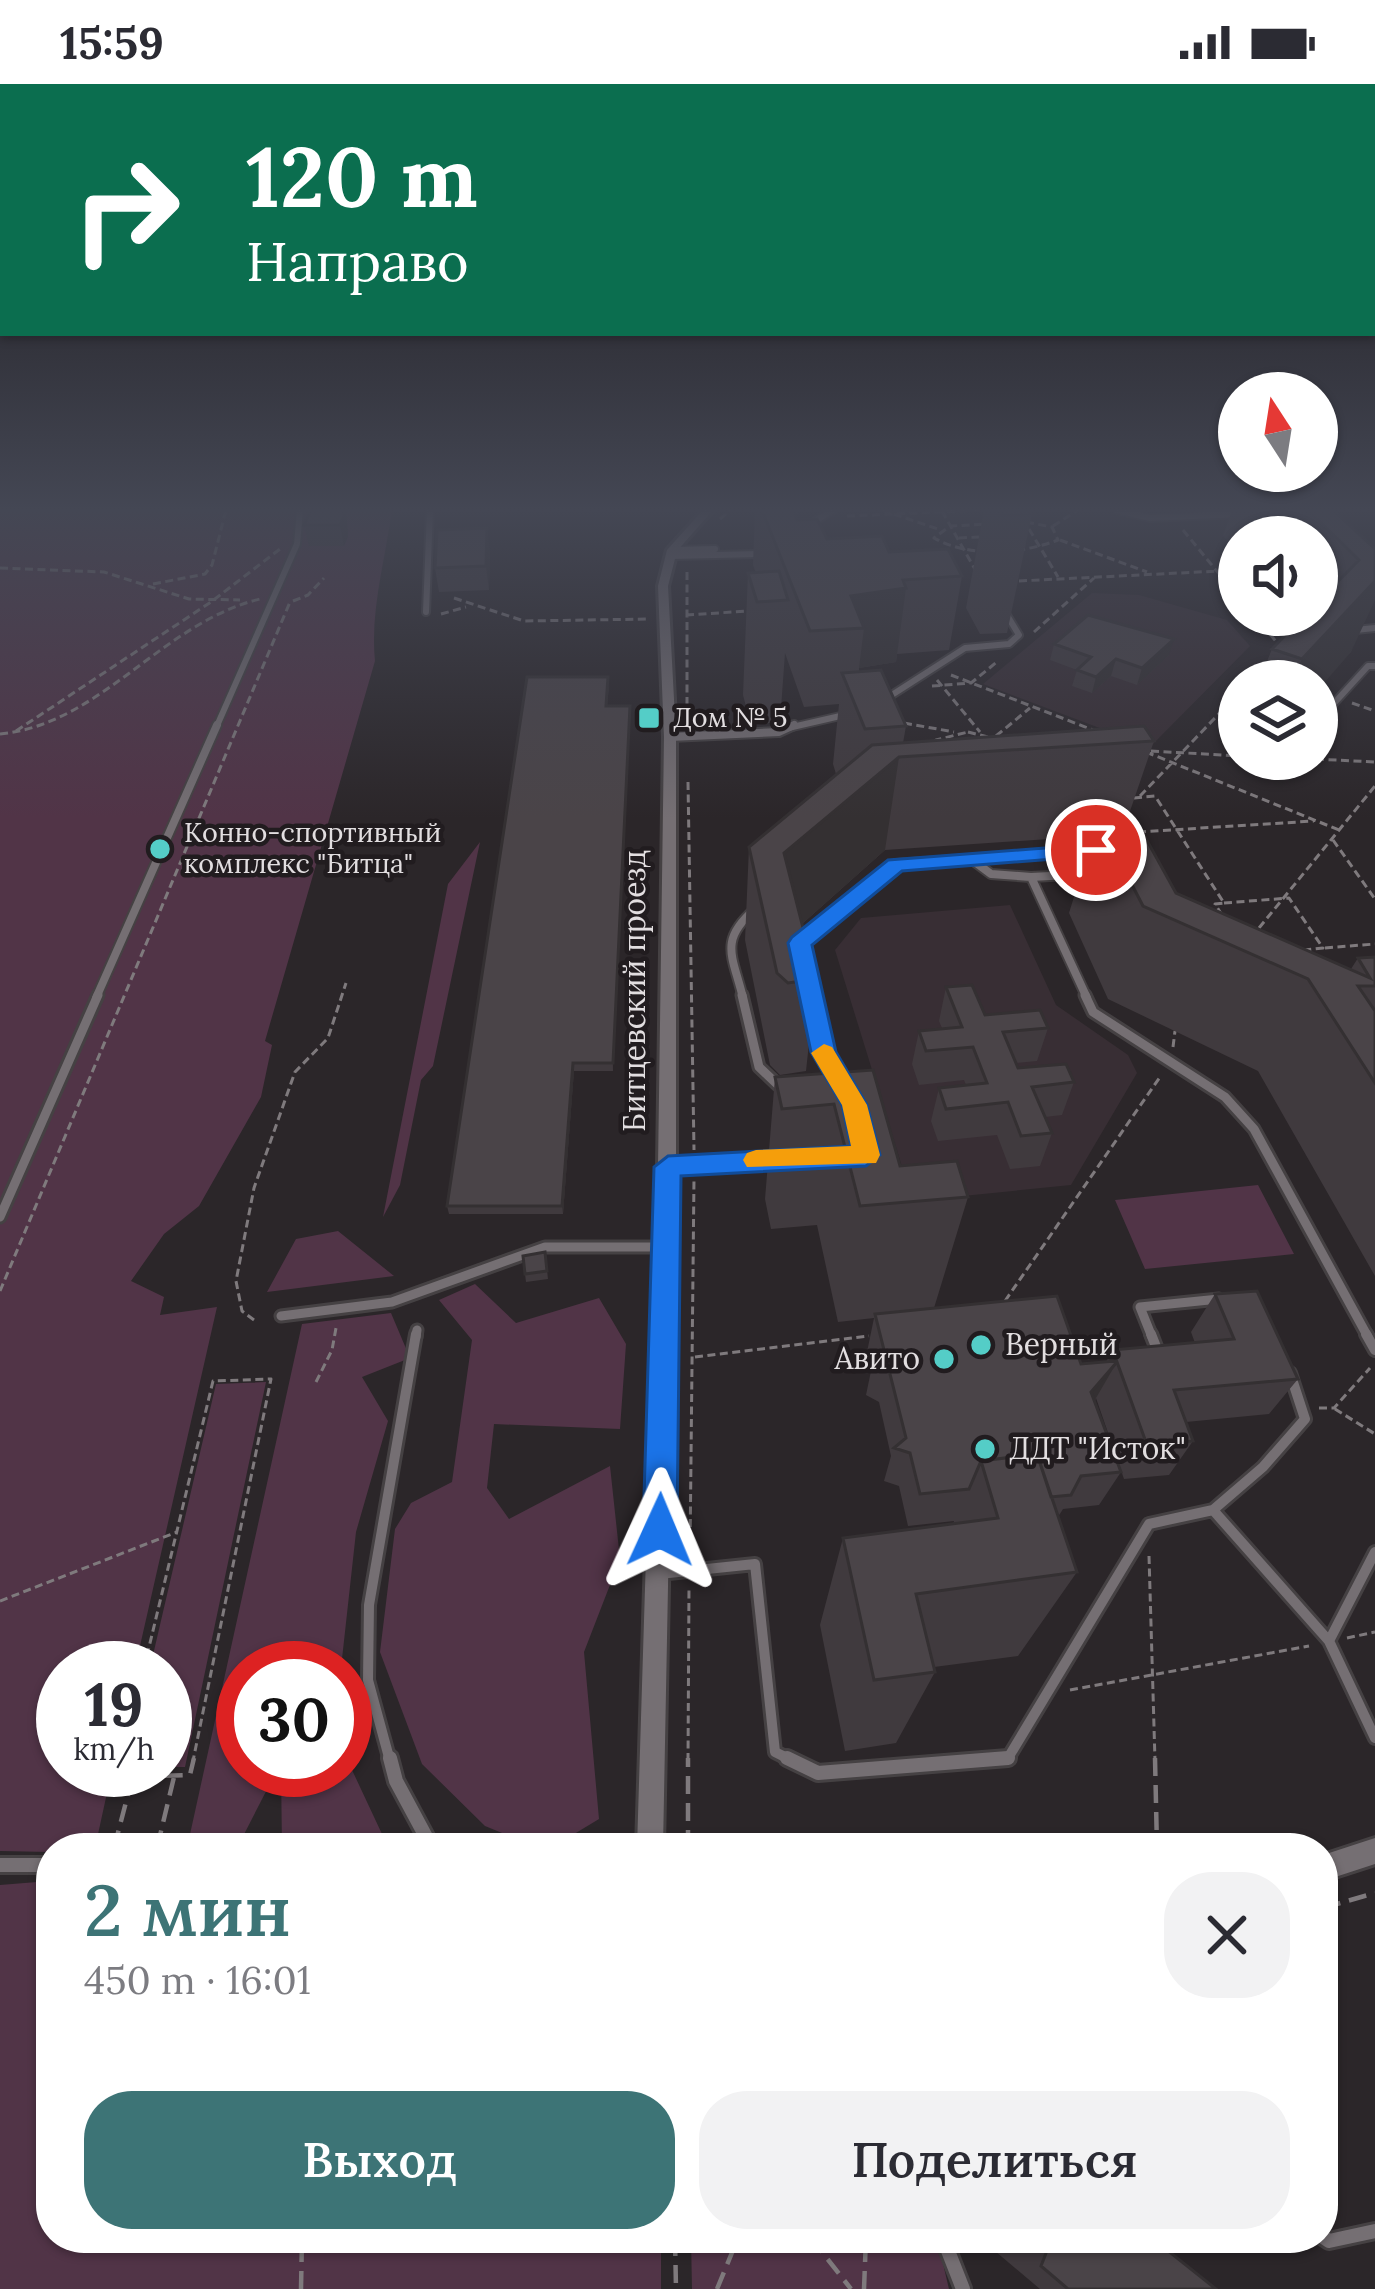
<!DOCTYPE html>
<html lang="ru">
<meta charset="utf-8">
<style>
:root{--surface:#fff;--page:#f2f2f3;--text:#2b2b33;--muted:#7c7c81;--accent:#3d7476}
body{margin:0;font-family:Lora,serif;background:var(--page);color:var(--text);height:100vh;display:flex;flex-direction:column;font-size:45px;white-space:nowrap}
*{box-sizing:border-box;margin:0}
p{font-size:39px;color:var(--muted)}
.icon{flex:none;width:66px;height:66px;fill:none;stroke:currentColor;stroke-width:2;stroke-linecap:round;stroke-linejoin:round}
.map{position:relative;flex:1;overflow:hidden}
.details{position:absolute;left:36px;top:1749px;width:1302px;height:420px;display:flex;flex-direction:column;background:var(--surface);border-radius:48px;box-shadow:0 3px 9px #0004}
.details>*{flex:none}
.top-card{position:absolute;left:0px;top:0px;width:1377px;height:252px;box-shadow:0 3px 9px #0004;background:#0b6e4f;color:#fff;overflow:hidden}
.needle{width:78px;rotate:348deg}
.buttons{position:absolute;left:1218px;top:288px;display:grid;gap:24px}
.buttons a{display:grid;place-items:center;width:120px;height:120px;border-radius:50%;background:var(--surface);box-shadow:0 3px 9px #0004;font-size:60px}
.speed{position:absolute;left:36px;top:1557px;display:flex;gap:24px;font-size:60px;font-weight:700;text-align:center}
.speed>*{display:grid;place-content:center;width:156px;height:156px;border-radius:50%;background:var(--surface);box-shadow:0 3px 9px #0004;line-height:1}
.speed small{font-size:30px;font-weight:400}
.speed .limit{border:18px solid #d22;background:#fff;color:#111}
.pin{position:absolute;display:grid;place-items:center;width:102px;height:102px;color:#fff;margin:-51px;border:6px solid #fff;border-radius:50%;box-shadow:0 3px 12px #0007}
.me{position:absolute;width:132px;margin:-66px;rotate:1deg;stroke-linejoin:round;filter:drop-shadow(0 0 9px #0008)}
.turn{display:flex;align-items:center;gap:42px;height:252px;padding:0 48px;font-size:54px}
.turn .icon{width:156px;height:156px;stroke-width:2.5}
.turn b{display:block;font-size:84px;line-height:102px}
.round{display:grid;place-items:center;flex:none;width:126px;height:126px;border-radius:48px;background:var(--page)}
.headline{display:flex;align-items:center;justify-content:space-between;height:204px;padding:0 48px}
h1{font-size:72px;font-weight:600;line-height:90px;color:var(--accent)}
.button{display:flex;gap:24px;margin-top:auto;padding:24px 48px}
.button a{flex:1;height:138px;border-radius:48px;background:var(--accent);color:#fff;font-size:48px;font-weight:600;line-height:138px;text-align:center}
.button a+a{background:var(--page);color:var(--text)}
.status{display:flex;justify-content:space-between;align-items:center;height:84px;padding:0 60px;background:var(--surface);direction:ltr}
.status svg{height:33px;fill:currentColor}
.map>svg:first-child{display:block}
.built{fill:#382e34}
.green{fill:#513447}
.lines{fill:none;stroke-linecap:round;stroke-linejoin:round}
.lane-far4-casing{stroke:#454143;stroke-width:10}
.lane-far3-casing{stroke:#454143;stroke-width:12}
.lane-far2-casing{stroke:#454143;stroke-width:15}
.lane-far1-casing{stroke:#454143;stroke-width:16}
.lane-casing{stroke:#454143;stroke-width:20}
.street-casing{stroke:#454143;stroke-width:6}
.path-far1{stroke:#7f7a7d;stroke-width:3;stroke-dasharray:8 4.5;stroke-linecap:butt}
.path{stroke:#7f7a7d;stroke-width:4.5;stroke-dasharray:18 9;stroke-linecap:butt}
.lane-far4{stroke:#756f73;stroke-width:6}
.lane-far3{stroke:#756f73;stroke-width:8}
.lane-far2{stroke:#756f73;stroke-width:9}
.lane-far1{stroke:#756f73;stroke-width:10}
.lane{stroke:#756f73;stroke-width:14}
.street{fill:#756f73;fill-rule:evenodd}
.wall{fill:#403a3e}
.shaded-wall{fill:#343032}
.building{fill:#4a4448;stroke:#343032;stroke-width:3}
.route{fill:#1a73e8;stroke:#114b97;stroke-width:3}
.slow{fill:#f59e0b}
.poi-dot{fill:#54cdc7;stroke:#211c1f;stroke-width:4.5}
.labels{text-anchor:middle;stroke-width:9;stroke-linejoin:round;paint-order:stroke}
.far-poi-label{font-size:27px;fill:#e2dee0;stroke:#211c1f;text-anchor:start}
.street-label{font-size:30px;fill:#e2dee0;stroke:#211c1f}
.poi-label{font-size:30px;fill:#e2dee0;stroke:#211c1f;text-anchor:start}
</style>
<div class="status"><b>15:59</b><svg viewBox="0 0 49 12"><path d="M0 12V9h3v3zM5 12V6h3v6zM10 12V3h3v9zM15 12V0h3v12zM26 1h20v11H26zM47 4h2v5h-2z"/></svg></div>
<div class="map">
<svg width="1375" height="2205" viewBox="0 0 1375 2205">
<rect width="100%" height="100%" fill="#2b2629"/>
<path class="built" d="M 1092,509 L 1139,511 L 1227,536 L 1250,562 L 1150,663 L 983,600 Z
M 1010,821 L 1056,921 L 1128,971 L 1137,989 L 1071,1101 L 933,1115 L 907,1099 L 835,866 L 861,834 Z"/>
<path class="green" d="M 0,426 L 392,426 C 385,477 370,527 375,577 L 265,957 L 272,961 L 261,1013 L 199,1122 L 164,1150 L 131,1197 L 164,1213 L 160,1231 L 217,1223 L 135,1584 L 63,1584 L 63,1686 L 112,1686 L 95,1764 L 51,1764 L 51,1768 L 0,1767 Z
M 480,758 L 433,982 L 421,996 L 400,1101 L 383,1133 L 448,800 Z
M 1258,1101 L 1294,1170 L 1145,1185 L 1115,1116 Z
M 338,1147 L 394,1192 L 267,1208 L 296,1155 Z
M 475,1200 L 516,1239 L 599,1214 L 626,1260 L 620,1345 L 494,1340 L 487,1404 L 509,1435 L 610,1382 L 620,1475 L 584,1568 L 599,1735 L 551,1764 L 539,1764 L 485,1742 L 422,1680 L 380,1568 L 395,1445 L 411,1419 L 452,1398 L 472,1256 L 439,1216 Z
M 391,1229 L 410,1274 L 362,1293 L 388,1337 L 356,1448 L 341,1584 L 243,1584 L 243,1686 L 277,1686 L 237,1764 L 187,1764 L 302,1240 Z
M 266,1298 L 185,1683 L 165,1683 L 165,1584 L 150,1584 L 216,1300 Z
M 345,1671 L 382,1750 L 282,1764 L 281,1686 L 345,1686 Z
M 37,1798 L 51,1843 L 51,2154 L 661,2154 L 661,2205 L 0,2205 L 0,1801 Z
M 691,2154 L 937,2154 L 949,2205 L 692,2205 Z"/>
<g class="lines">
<defs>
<path id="lane-far4" d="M 1117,426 L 1150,434 L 1238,430
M 807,442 L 833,426
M 672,466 L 715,465
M 670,472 L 760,470
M 426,528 L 430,426
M 1355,546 L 1375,544
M 884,616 L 965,564 L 1009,560 L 1019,551 L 1005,528
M 1317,638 L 1368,582 L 1375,582
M 216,644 L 297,460 L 300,426
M 788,644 L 849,630"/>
<path id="lane-far3" d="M 670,653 L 779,648 L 794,641
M 971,775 L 1097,766
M 1031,793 L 1089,790
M 800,858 L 896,780 L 971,775 L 991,790 L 1031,793 L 1087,914
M 96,914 L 217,641
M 743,914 C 733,872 718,857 755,825"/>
<path id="lane-far2" d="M 742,911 L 759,983 L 778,1001 L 785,1000
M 1085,911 L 1093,928 L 1225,1013 L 1254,1045 L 1368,1253
M 810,915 L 823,968 L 840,994
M 667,1083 L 776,1075
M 0,1133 L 98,911
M 281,1232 L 392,1218 L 545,1163 L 666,1163
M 416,1253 L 417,1246
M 1152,1253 L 1140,1223 L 1219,1215"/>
<path id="lane-far1" d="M 1151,1250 L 1160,1273
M 1366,1250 L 1375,1266
M 1213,1426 L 1263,1383 L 1305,1335 L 1290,1289
M 659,1490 L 755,1480 L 775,1668 L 793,1677
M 1329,1557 L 1375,1468
M 390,1677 L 368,1596 L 369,1521 L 416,1250
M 973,1677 L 1008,1674 L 1149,1440 L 1213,1426 L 1329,1557 L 1375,1654"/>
<path id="lane" d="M 390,1674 L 396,1697 L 432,1764
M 787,1674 L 818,1689 L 1008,1674
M 0,1781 L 51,1781
M 1323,2153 L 1329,2157 L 1375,2147
M 943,2154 L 963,2205"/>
<path id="street" d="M 703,426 L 713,426 L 677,467 L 668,502 L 676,653 L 676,1083 L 663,1764 L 637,1764 L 658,1083 L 664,653 L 658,502 L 667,466 Z
M 1375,1754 L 1375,1780 L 1323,1797 L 1323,1771 Z"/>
</defs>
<use href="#lane-far4" class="lane-far4-casing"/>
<use href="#lane-far3" class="lane-far3-casing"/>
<use href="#lane-far2" class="lane-far2-casing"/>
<use href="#lane-far1" class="lane-far1-casing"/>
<use href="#lane" class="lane-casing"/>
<use href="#street" class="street-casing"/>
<path class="path-far1" d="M 882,426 L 938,445
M 942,427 L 976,487
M 847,432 L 983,426
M 720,435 L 731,426
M 1026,438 L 1052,443 L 1058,456 C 1021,470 969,474 934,454 L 950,442 Z
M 1053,442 L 1078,426
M 1029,445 L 1058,493
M 1183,446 L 1239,514
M 959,454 L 979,453
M 1060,456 L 1147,488
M 0,484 L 104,488 L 189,515 L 240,516
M 687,488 L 687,622
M 1019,497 L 1239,486
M 153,500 L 205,490 L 212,481 L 226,426
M 454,514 L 524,537 L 649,535
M 293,517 L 308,511 L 324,494
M 441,530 L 466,523
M 686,531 L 749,527
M 1254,531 L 1279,561
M 1034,548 L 1094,494
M 951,591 L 1093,646
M 937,596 L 980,648
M 1250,597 L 1266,581
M 932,602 L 971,599 L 998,577
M 1352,619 L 1375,627
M 904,639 L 954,648
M 16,647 L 211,518 L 280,465
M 968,648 L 992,654 L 1006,667 L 1004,680 L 969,690 L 935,676 L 931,662 L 936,656 Z
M 0,650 C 102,640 161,539 260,515
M 996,652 L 1030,624
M 1151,667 L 1239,672
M 1146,668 L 1339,746
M 1316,675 L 1375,678
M 688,698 L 694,1066
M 1140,712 L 1239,609
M 1134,714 L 1155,712 L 1224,819 L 1215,820 L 1222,831
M 1138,748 L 1314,737
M 1333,756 L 1375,815
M 1224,819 L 1289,814 L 1323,864 L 1305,866
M 1259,844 L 1375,702
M 1325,864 L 1375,860
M 1173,963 L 1175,947
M 0,1207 L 290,518
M 1005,1217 L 1160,993
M 254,1236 L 242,1227 L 236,1197 L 254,1104 L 295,988 L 328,954 L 346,899
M 695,1273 L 869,1252
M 316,1298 L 332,1266 L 336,1244
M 1319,1324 L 1334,1324 L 1370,1284
M 1335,1325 L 1375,1350
M 690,1468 L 694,1094
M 1149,1472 L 1155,1677
M 0,1517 L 177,1448
M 1347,1554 L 1375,1548
M 144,1584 L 213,1297 L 271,1295 L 193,1677
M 1070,1606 L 1309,1562
M 688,1677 L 689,1502"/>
<path class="path" d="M 1155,1674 L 1157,1764
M 120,1686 L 118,1693 L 190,1691 L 194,1674
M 114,1764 L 132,1695
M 157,1764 L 174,1693
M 688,1764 L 688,1674
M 1323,1824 L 1375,1809
M 675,2154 L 676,2205
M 811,2154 L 851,2205
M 301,2205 L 302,2154
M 717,2205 L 738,2154
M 864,2205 L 866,2154"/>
<use href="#lane-far4" class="lane-far4"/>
<use href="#lane-far3" class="lane-far3"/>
<use href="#lane-far2" class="lane-far2"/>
<use href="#lane-far1" class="lane-far1"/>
<use href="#lane" class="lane"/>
<use href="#street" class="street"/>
</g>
<path class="wall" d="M 311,426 L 346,426 L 348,452 L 344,462 L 309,462 L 304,441 Z
M 755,426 L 804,426 L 795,431 L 797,436 L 827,455 L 889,468 L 962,492 L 949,566 L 897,570 L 896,578 L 859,584 L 859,588 L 906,642 L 903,659 L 1154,657 L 1128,733 L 1176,809 L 1351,885 L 1358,874 L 1375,873 L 1375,1192 L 1258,987 L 1108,915 L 1069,829 L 1093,752 L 885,766 L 802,840 L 816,895 L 806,987 L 780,991 L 770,981 L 745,856 L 749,763 L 836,690 L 833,680 L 839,620 L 804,623 L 785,569 L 780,638 L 751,641 L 743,611 L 748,489 L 756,489 L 753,481 Z
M 984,426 L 1030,426 L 1032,430 L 1007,549 L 980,550 L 966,524 Z
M 1232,426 L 1333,426 L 1375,465 L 1351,568 L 1317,597 L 1259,597 L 1272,565 L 1298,538 L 1292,531 L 1317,531 L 1317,453 L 1239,453 L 1239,470 L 1223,452 Z
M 490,467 L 489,506 L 439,508 L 435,484 Z
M 1054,560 L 1169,571 L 1137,601 L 1111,592 L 1092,609 L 1072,602 L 1077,586 L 1050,576 Z
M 609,601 L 607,622 L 613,987 L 574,987 L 563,1130 L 449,1130 L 447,1122 Z
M 946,903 L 985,931 L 1048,944 L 1037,977 L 1016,979 L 1018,984 L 1074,998 L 1062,1031 L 1045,1033 L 1052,1049 L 1040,1082 L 1010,1085 L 997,1051 L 938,1057 L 931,1037 L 939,1004 L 966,1001 L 964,996 L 919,1001 L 912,980 L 919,947 L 942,944 L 939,937 Z
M 873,986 L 900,1082 L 968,1113 L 934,1224 L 1081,1280 L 1106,1278 L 1112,1266 L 1195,1259 L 1191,1248 L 1215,1210 L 1298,1295 L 1269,1330 L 1186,1338 L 1193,1357 L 1169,1391 L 1124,1395 L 1096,1314 L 1095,1317 L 1121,1388 L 1099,1421 L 1063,1425 L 1058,1433 L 1077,1488 L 1018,1572 L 934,1583 L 935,1588 L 896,1659 L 845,1667 L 820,1541 L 843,1454 L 953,1440 L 954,1437 L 908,1442 L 899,1402 L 884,1397 L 891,1372 L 879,1318 L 866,1311 L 871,1287 L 867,1268 L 874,1234 L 838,1238 L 817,1141 L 771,1145 L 765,1115 L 775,993 Z
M 545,1168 L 548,1195 L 526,1198 L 525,1190 Z
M 993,2154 L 1152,2154 L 1216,2205 L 1040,2205 L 989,2162 Z"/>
<path class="shaded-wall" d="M 343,426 L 346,426 L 348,452 L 344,462 L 340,441 Z
M 487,444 L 490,467 L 489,506 L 486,482 Z
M 1375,497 L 1375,516 L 1351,568 L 1317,607 L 1317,597 L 1292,597 L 1302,575 Z
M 906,504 L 896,578 L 859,584 L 864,544 L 851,512 Z
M 1174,555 L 1169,571 L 1137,601 L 1142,584 Z
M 1116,575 L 1111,592 L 1092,609 L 1096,593 Z
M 899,673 L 885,766 L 777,862 L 784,769 Z
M 573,979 L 574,987 L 563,1130 L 562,1122 Z
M 1117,1278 L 1096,1314 L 1072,1343 L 1091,1308 Z"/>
<path class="building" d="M 311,426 L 343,426 L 344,431 L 340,441 L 304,441 Z
M 762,426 L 793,426 L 797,436 L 817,435 L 827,455 L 882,452 L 889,468 L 948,465 L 962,492 L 903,496 L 906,504 L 851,512 L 864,544 L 810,547 Z
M 1000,426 L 1030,426 L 1032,430 L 1003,431 Z
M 1308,426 L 1333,426 L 1375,465 L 1375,497 L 1302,575 L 1272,565 L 1305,531 L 1317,531 L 1317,519 L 1359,476 Z
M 487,444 L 486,482 L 435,484 L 437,446 Z
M 779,487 L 788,516 L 757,518 L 748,489 Z
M 1088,531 L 1174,555 L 1142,584 L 1116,575 L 1096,593 L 1077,586 L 1091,573 L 1054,560 Z
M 881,586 L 906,642 L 865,645 L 842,589 Z
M 527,593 L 608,593 L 606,622 L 630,622 L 613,979 L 573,979 L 562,1122 L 447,1122 Z
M 1144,642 L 1154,657 L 899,673 L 784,769 L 816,895 L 788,899 L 777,889 L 749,763 L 872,661 Z
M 1134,733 L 1176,809 L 1370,894 L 1358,874 L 1375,873 L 1375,902 L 1358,902 L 1375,927 L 1375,999 L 1308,895 L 1143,822 L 1098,735 Z
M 972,901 L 985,931 L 1040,926 L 1048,944 L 1003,948 L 1018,984 L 1066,980 L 1074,998 L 1032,1003 L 1052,1049 L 1021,1052 L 1008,1018 L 946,1025 L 939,1004 L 987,999 L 973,963 L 926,967 L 919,947 L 962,943 L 946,903 Z
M 873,986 L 900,1082 L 957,1077 L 968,1113 L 860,1122 L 834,1020 L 782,1025 L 775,993 Z
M 545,1168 L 547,1187 L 525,1190 L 523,1172 Z
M 1257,1207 L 1298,1295 L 1174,1306 L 1193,1357 L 1147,1361 L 1117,1278 L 1091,1308 L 1121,1388 L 1081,1392 L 1071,1411 L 1051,1413 L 1037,1370 L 981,1377 L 969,1405 L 920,1410 L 910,1369 L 894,1364 L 906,1354 L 888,1282 L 874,1275 L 884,1266 L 875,1230 L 1057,1212 L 1081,1280 L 1116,1277 L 1112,1266 L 1234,1255 L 1215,1210 Z
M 1037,1370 L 1077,1488 L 916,1510 L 935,1588 L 874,1596 L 843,1454 L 998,1434 L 981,1377 Z
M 1052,2154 L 1152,2154 L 1216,2205 L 1068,2205 L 1041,2182 Z"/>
<linearGradient id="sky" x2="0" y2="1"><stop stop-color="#181517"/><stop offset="0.58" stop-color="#444754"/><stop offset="1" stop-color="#444754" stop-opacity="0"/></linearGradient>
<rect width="1375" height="734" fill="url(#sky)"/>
<path class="route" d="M 1096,760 L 1104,762 L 1104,771 L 902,787 L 812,861 L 836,968 L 867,1021 L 880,1071 L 866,1082 L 681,1092 L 677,1446 L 672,1458 L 660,1462 L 648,1458 L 643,1446 L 654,1083 L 668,1072 L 851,1062 L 842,1021 L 811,968 L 788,859 L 792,853 L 888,776 Z"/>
<path class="slow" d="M 824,960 L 832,963 L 867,1021 L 880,1071 L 876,1079 L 747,1083 L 743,1076 L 747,1069 L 756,1066 L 851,1062 L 842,1021 L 811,969 Z"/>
<g class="poi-dot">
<rect x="637" y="622" width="24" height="24" rx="6"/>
<circle cx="160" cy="765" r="12"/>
<circle cx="981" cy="1261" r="12"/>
<circle cx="944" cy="1275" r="12"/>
<circle cx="985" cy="1365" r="12"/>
</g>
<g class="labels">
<g class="far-poi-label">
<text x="673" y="643">Дом № 5</text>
<text x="184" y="758">Конно-спортивный<tspan x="184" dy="31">комплекс "Битца"</tspan></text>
</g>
<g class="street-label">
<text transform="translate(635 907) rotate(-90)" y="10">Битцевский проезд</text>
</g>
<g class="poi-label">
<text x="1005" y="1271">Верный</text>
<text x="920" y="1285" text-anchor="end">Авито</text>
<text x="1009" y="1375">ДДТ "Исток"</text>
</g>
</g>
</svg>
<div class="buttons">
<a><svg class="needle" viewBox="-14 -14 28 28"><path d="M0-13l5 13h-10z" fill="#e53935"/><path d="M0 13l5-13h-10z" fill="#7c7c81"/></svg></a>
<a><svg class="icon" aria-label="sound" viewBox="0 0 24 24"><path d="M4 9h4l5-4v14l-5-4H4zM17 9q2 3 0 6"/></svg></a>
<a><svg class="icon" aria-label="layers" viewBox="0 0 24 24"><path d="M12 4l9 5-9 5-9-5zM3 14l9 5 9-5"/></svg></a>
</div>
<div class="speed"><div>19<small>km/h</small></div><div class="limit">30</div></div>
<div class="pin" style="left:1096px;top:766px;background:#d93025"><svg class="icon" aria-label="arrive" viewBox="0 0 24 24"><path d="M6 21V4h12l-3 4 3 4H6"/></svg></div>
<svg class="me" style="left:660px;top:1446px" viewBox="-20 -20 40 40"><path d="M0-17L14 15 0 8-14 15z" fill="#1a73e8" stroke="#fff" stroke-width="4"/></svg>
<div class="top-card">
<div class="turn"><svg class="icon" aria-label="right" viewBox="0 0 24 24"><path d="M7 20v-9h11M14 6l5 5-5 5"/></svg><div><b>120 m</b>Направо</div></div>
</div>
<section class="details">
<div class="headline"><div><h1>2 мин</h1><p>450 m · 16:01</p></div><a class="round"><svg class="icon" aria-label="close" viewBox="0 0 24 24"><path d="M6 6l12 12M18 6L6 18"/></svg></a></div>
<div class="button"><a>Выход</a><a>Поделиться</a></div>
</section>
</div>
